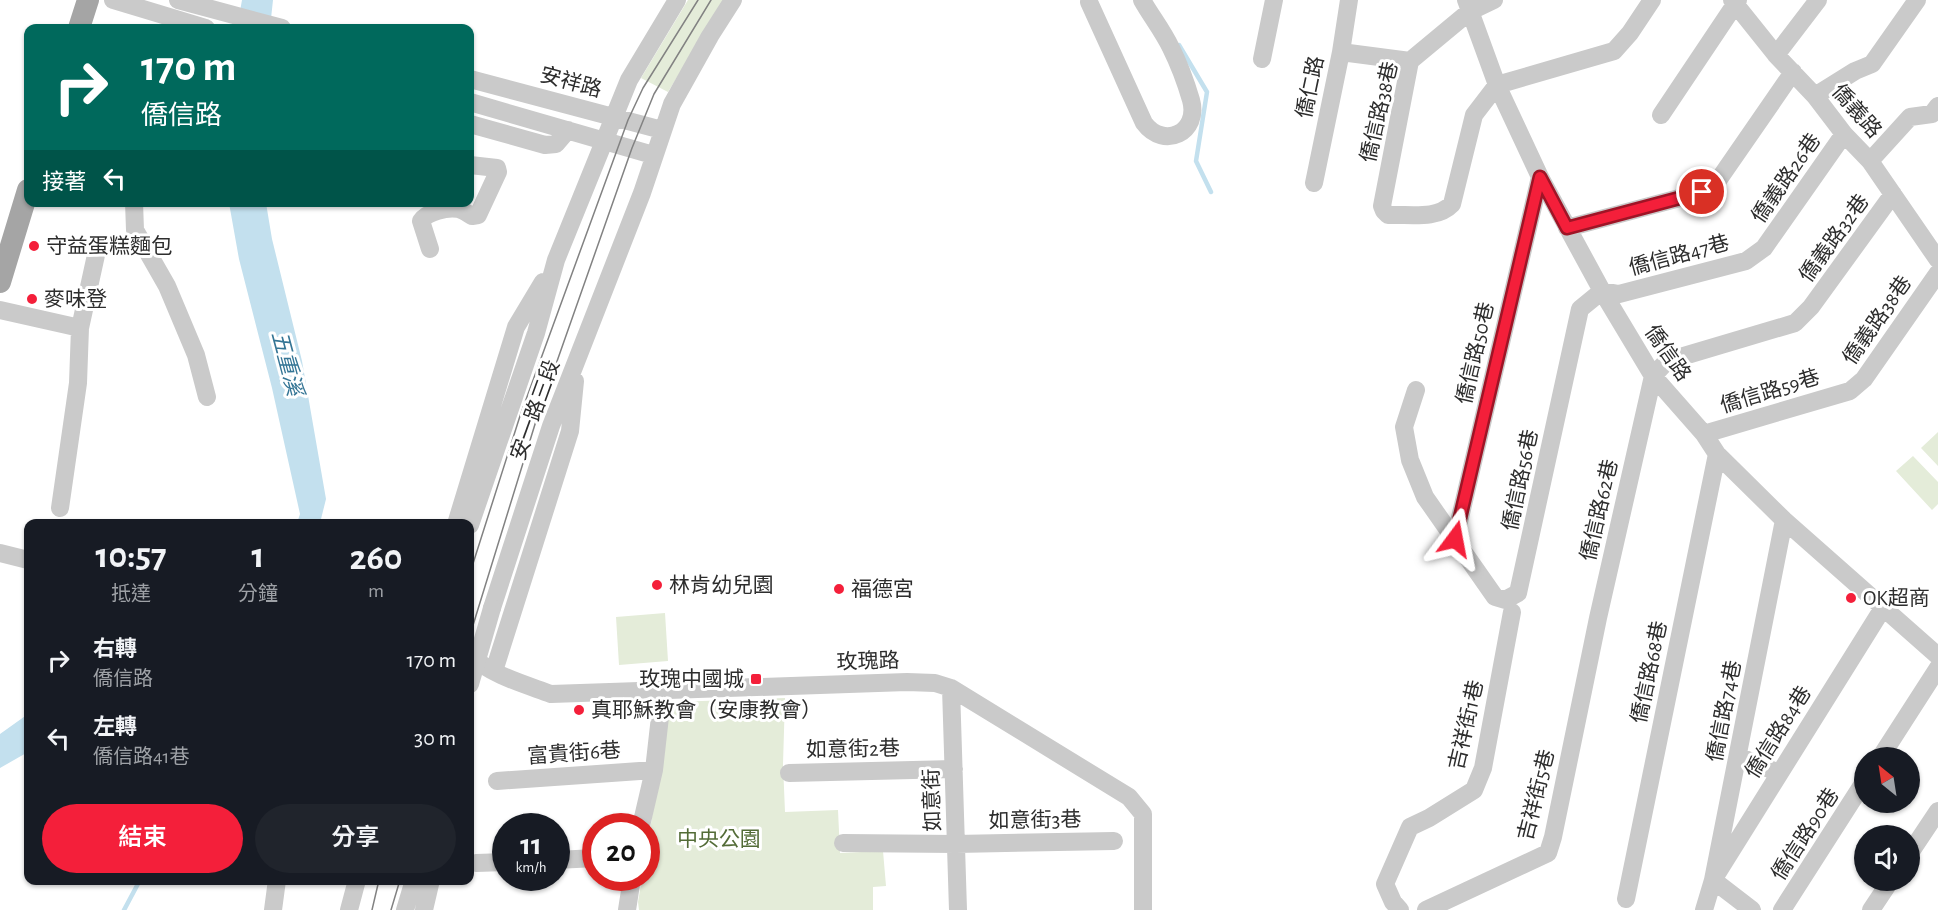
<!DOCTYPE html>
<html lang="zh-TW">
<meta charset="utf-8">
<style>
:root{--surface:#171b24;--page:#20242c;--text:#f1f3f6;--muted:#9ea1a6;--accent:#f41f3a}
body{margin:0;font-family:"Alegreya Sans","Noto Sans TC",sans-serif;background:var(--page);color:var(--text);height:100vh;display:flex;flex-direction:column;font-size:22px;white-space:nowrap}
*{box-sizing:border-box;margin:0}
p{font-size:20px;color:var(--muted)}
.icon{flex:none;width:33px;height:33px;fill:none;stroke:currentColor;stroke-width:2;stroke-linecap:round;stroke-linejoin:round}
.map{position:relative;flex:1;overflow:hidden}
.sheet{position:absolute;left:24px;top:519px;width:450px;height:366px;display:flex;flex-direction:column;background:var(--surface);border-radius:12px;box-shadow:0 2px 4px #0004}
.sheet>*{flex:none}
.hud{position:absolute;left:24px;top:24px;width:450px;height:183px;border-radius:12px;box-shadow:0 2px 4px #0004;background:#00695c;color:#fff;overflow:hidden}
.needle{width:39px;rotate:330deg}
.tools{position:absolute;left:1854px;top:747px;display:grid;gap:12px}
.tools a{display:grid;place-items:center;width:66px;height:66px;border-radius:50%;background:var(--surface);box-shadow:0 2px 4px #0004;font-size:30px}
.speed{position:absolute;left:492px;top:813px;display:flex;gap:12px;font-size:30px;font-weight:700;text-align:center}
.speed>*{display:grid;place-content:center;width:78px;height:78px;border-radius:50%;background:var(--surface);box-shadow:0 2px 4px #0004;line-height:1}
.speed small{font-size:15px;font-weight:400}
.speed .limit{border:9px solid #d22;background:#fff;color:#111}
.pin{position:absolute;display:grid;place-items:center;width:51px;height:51px;color:#fff;margin:-26px;border:3px solid #fff;border-radius:50%;box-shadow:0 2px 6px #0007}
.me{position:absolute;width:66px;margin:-33px;rotate:13deg;stroke-linejoin:round;filter:drop-shadow(0 0 4px #0008)}
.turn{display:flex;align-items:center;gap:21px;height:126px;padding:0 18px;font-size:27px}
.turn .icon{width:78px;height:78px;stroke-width:2.5}
.turn b{display:block;font-size:42px;line-height:51px}
.then{display:flex;align-items:center;height:57px;padding:0 18px;background:#0003;gap:12px;font-size:22px}
.eta{display:flex;justify-content:space-evenly;align-items:center;height:102px;text-align:center}
.eta b{font-size:36px;font-weight:600;line-height:42px}
.primary-button{display:flex;gap:12px;margin-top:auto;padding:12px 18px}
.primary-button a{flex:1;height:69px;border-radius:36px;background:var(--accent);color:#fff;font-size:24px;font-weight:600;line-height:69px;text-align:center}
.primary-button a+a{background:var(--page);color:var(--text)}
ul{padding:0;list-style:none}
li{display:flex;align-items:center;gap:18px;height:78px;padding:0 18px}
li div{flex:1}
li b{display:block;font-size:22px}
li em{font-style:normal}
.map>svg:first-child{display:block}
.green{fill:#e4ecd9}
.water{fill:#c3e0ee}
.lines{fill:none;stroke-linecap:round;stroke-linejoin:round}
.stream{stroke:#c3e0ee;stroke-width:4.5}
.minor{stroke:#cacaca;stroke-width:18}
.major{stroke:#a5a5a5;stroke-width:22}
.tram{stroke:#828282;stroke-width:1.5}
.minor-bridge{stroke:#cacaca;stroke-width:18}
.route-casing{stroke:#9f1426;stroke-width:15}
.route{stroke:#f41f3a;stroke-width:10}
.poi-dot{fill:#f41f3a;stroke:#fff;stroke-width:2}
.labels{text-anchor:middle;stroke-width:6;stroke-linejoin:round;paint-order:stroke}
.street-label{font-size:21px;fill:#2d2d2d;stroke:#fff}
.poi-label{font-size:21px;fill:#2d2d2d;stroke:#fff;text-anchor:start}
.park-label{font-size:21px;fill:#536c37;stroke:#fff}
.water-label{font-size:22px;font-style:italic;fill:#347595;stroke:#fff}
</style>
<div class="map">
<svg width="1938" height="910" viewBox="0 0 1938 910">
<rect width="100%" height="100%" fill="#fff"/>
<path class="green" d="M 688,0 L 724,0 L 668,92 L 641,78 Z
M 1938,432 L 1938,466 L 1921,448 Z
M 1913,456 L 1938,482 L 1938,504 L 1932,510 L 1896,471 Z
M 665,613 L 668,661 L 619,665 L 616,617 Z
M 785,698 L 783,764 L 785,812 L 838,810 L 840,853 L 883,851 L 886,886 L 873,887 L 873,910 L 639,910 L 638,902 L 642,878 L 646,878 L 647,849 L 667,721 L 674,702 Z"/>
<path class="water" d="M 242,0 L 273,0 L 270,28 L 237,28 Z
M 229,203 L 266,203 L 272,239 L 302,361 L 326,499 L 320,523 L 297,523 L 300,514 L 272,388 L 239,259 Z
M 28,714 L 28,752 L 0,768 L 0,734 Z"/>
<g class="lines">
<path class="stream" d="M 1179,45 L 1207,92 L 1196,161 L 1211,192
M 124,910 L 140,880"/>
<path class="minor" d="M 113,0 L 206,28
M 178,0 L 282,28
M 1466,0 L 1497,85 L 1540,177 L 1602,291 L 1653,376 L 1704,434 L 1717,454 L 1784,520 L 1938,656
M 1494,0 L 1469,12 L 1410,61 L 1382,206 L 1384,211 L 1388,215 C 1409,214 1437,220 1452,204 L 1474,115 L 1497,85 L 1614,51 L 1630,33 L 1652,0
M 1732,0 L 1776,55 L 1815,96 L 1844,134 L 1870,161 L 1938,260
M 1089,2 L 1144,123 C 1164,150 1200,132 1191,100 C 1186,83 1179,64 1171,48 C 1163,31 1151,16 1142,0
M 1341,52 L 1410,61
M 1776,55 L 1818,0
M 1262,59 L 1274,0
M 470,79 L 662,130
M 1815,96 L 1855,71 L 1872,64 L 1917,0
M 470,102 L 653,155
M 1661,115 L 1738,0
M 470,124 L 545,145 L 556,144 L 568,130
M 1870,161 L 1910,117 L 1932,114 L 1938,106
M 1314,183 L 1341,52 L 1349,0
M 134,202 L 135,230 L 167,286 L 196,355 L 207,397
M 1567,228 L 1702,192 L 1717,182 L 1793,72
M 430,249 L 421,221 C 427,212 447,207 458,209 C 463,210 467,213 472,216 L 478,215 L 498,172 L 497,168 L 470,165
M 0,310 L 80,328
M 1416,390 L 1404,427 L 1410,460 L 1425,497 L 1495,597 L 1505,600 L 1518,593 L 1580,309 L 1602,291 L 1619,294 L 1746,261 L 1764,248 L 1844,134
M 1704,434 L 1850,391 L 1864,379 L 1938,273
M 60,508 L 78,383 L 80,328 L 96,255
M 456,524 L 516,327 L 543,282
M 470,525 L 536,333 L 556,260 L 629,80 L 677,0
M 1455,539 L 1540,177
M 0,553 L 28,560
M 492,608 L 551,426 L 642,193 L 672,104 L 710,36 L 733,0
M 470,655 C 491,675 524,684 551,694 L 907,682 L 935,683 L 951,688 L 1129,797 L 1143,814 L 1143,910
M 494,671 L 570,431 L 575,381
M 951,688 L 958,910
M 1738,756 L 1779,773
M 1880,758 L 1938,668
M 789,773 L 954,769
M 497,781 L 654,770
M 641,826 L 654,770 L 663,690
M 843,843 L 956,844 L 1114,841
M 1910,853 L 1938,811
M 556,860 L 596,858
M 476,863 L 506,862
M 1626,899 L 1717,454
M 273,910 L 277,880
M 349,910 L 357,880
M 405,910 L 414,880
M 424,910 L 431,880
M 627,910 L 632,878
M 1400,910 L 1393,902 L 1385,884 L 1410,827 L 1429,818 L 1474,790 L 1483,768 L 1512,612
M 1426,910 L 1548,853 L 1553,837 L 1598,618 L 1653,376 L 1667,361 L 1795,323 L 1811,307 L 1893,194
M 1704,910 L 1713,880 L 1784,520
M 1752,910 L 1713,880 L 1883,608
M 1782,910 L 1864,782
M 1871,910 L 1891,880"/>
<path class="major" d="M 79,28 L 88,0
M 0,282 L 28,190"/>
<path class="tram" d="M 470,573 L 520,416 L 628,120 L 643,88 L 698,0
M 470,635 L 536,421 L 632,148 L 654,94 L 711,0
M 372,910 L 379,880
M 391,910 L 400,880"/>
<path class="minor-bridge" d="M 470,684 L 492,608"/>
</g>
<g class="lines">
<defs>
<path id="route" d="M 1455,539 L 1540,177 L 1567,228 L 1702,192"/>
</defs>
<use href="#route" class="route-casing"/>
<use href="#route" class="route"/>
</g>
<g class="poi-dot">
<circle cx="34" cy="246" r="6"/>
<circle cx="32" cy="299" r="6"/>
<circle cx="657" cy="585" r="6"/>
<circle cx="839" cy="589" r="6"/>
<circle cx="1851" cy="598" r="6"/>
<rect x="750" y="673" width="12" height="12" rx="3"/>
<circle cx="579" cy="710" r="6"/>
</g>
<g class="labels">
<g class="street-label">
<text transform="translate(571 82) rotate(15)" y="7">安祥路</text>
<text transform="translate(1310 87) rotate(-78)" y="7">僑仁路</text>
<text transform="translate(1857 111) rotate(49)" y="7">僑義路</text>
<text transform="translate(1379 112) rotate(-77)" y="7">僑信路38巷</text>
<text transform="translate(1786 178) rotate(-55)" y="7">僑義路26巷</text>
<text transform="translate(1834 238) rotate(-54)" y="7">僑義路32巷</text>
<text transform="translate(1679 255) rotate(-15)" y="7">僑信路47巷</text>
<text transform="translate(1877 320) rotate(-55)" y="7">僑義路38巷</text>
<text transform="translate(1475 353) rotate(-77)" y="7">僑信路50巷</text>
<text transform="translate(1668 353) rotate(55)" y="7">僑信路</text>
<text transform="translate(1770 391) rotate(-17)" y="7">僑信路59巷</text>
<text transform="translate(535 410) rotate(-70)" y="7">安一路三段</text>
<text transform="translate(1520 480) rotate(-78)" y="7">僑信路56巷</text>
<text transform="translate(1599 510) rotate(-77)" y="7">僑信路62巷</text>
<text transform="translate(868 661) rotate(-2)" y="7">玫瑰路</text>
<text transform="translate(1649 672) rotate(-78)" y="7">僑信路68巷</text>
<text transform="translate(1724 711) rotate(-79)" y="7">僑信路74巷</text>
<text transform="translate(1466 725) rotate(-77)" y="7">吉祥街1巷</text>
<text transform="translate(1778 732) rotate(-58)" y="7">僑信路84巷</text>
<text transform="translate(853 749) rotate(-1)" y="7">如意街2巷</text>
<text transform="translate(574 753) rotate(-4)" y="7">富貴街6巷</text>
<text transform="translate(1536 795) rotate(-76)" y="7">吉祥街5巷</text>
<text transform="translate(932 800) rotate(-92)" y="7">如意街</text>
<text transform="translate(1035 820) rotate(-1)" y="7">如意街3巷</text>
<text transform="translate(1805 834) rotate(-57)" y="7">僑信路90巷</text>
</g>
<g class="poi-label">
<text x="46" y="253">守益蛋糕麵包</text>
<text x="44" y="306">麥味登</text>
<text x="669" y="592">林肯幼兒園</text>
<text x="851" y="596">福德宮</text>
<text x="1863" y="605">OK超商</text>
<text x="744" y="686" text-anchor="end">玫瑰中國城</text>
<text x="591" y="717">真耶穌教會（安康教會）</text>
</g>
<g class="park-label">
<text x="719" y="846">中央公園</text>
</g>
<g class="water-label">
<text transform="translate(288 363) rotate(75)" y="8">五重溪</text>
</g>
</g>
</svg>
<div class="tools">
<a><svg class="needle" viewBox="-14 -14 28 28"><path d="M0-13l5 13h-10z" fill="#e53935"/><path d="M0 13l5-13h-10z" fill="#9ea1a6"/></svg></a>
<a><svg class="icon" aria-label="sound" viewBox="0 0 24 24"><path d="M4 9h4l5-4v14l-5-4H4zM17 9q2 3 0 6"/></svg></a>
</div>
<div class="speed"><div>11<small>km/h</small></div><div class="limit">20</div></div>
<div class="pin" style="left:1702px;top:192px;background:#d93025"><svg class="icon" aria-label="arrive" viewBox="0 0 24 24"><path d="M6 21V4h12l-3 4 3 4H6"/></svg></div>
<svg class="me" style="left:1455px;top:539px" viewBox="-20 -20 40 40"><path d="M0-17L14 15 0 8-14 15z" fill="#f41f3a" stroke="#fff" stroke-width="4"/></svg>
<div class="hud">
<div class="turn"><svg class="icon" aria-label="right" viewBox="0 0 24 24"><path d="M7 20v-9h11M14 6l5 5-5 5"/></svg><div><b>170 m</b>僑信路</div></div>
<div class="then">接著<svg class="icon" aria-label="left" viewBox="0 0 24 24"><path d="M17 20v-9H6M10 6l-5 5 5 5"/></svg></div>
</div>
<section class="sheet">
<div class="eta">
<div><b>10:57</b><p>抵達</p></div>
<div><b>1</b><p>分鐘</p></div>
<div><b>260</b><p>m</p></div>
</div>
<ul>
<li><svg class="icon" aria-label="right" viewBox="0 0 24 24"><path d="M7 20v-9h11M14 6l5 5-5 5"/></svg><div><b>右轉</b><p>僑信路</p></div><em>170 m</em></li>
<li><svg class="icon" aria-label="left" viewBox="0 0 24 24"><path d="M17 20v-9H6M10 6l-5 5 5 5"/></svg><div><b>左轉</b><p>僑信路41巷</p></div><em>30 m</em></li>
</ul>
<div class="primary-button"><a>結束</a><a>分享</a></div>
</section>
</div>
